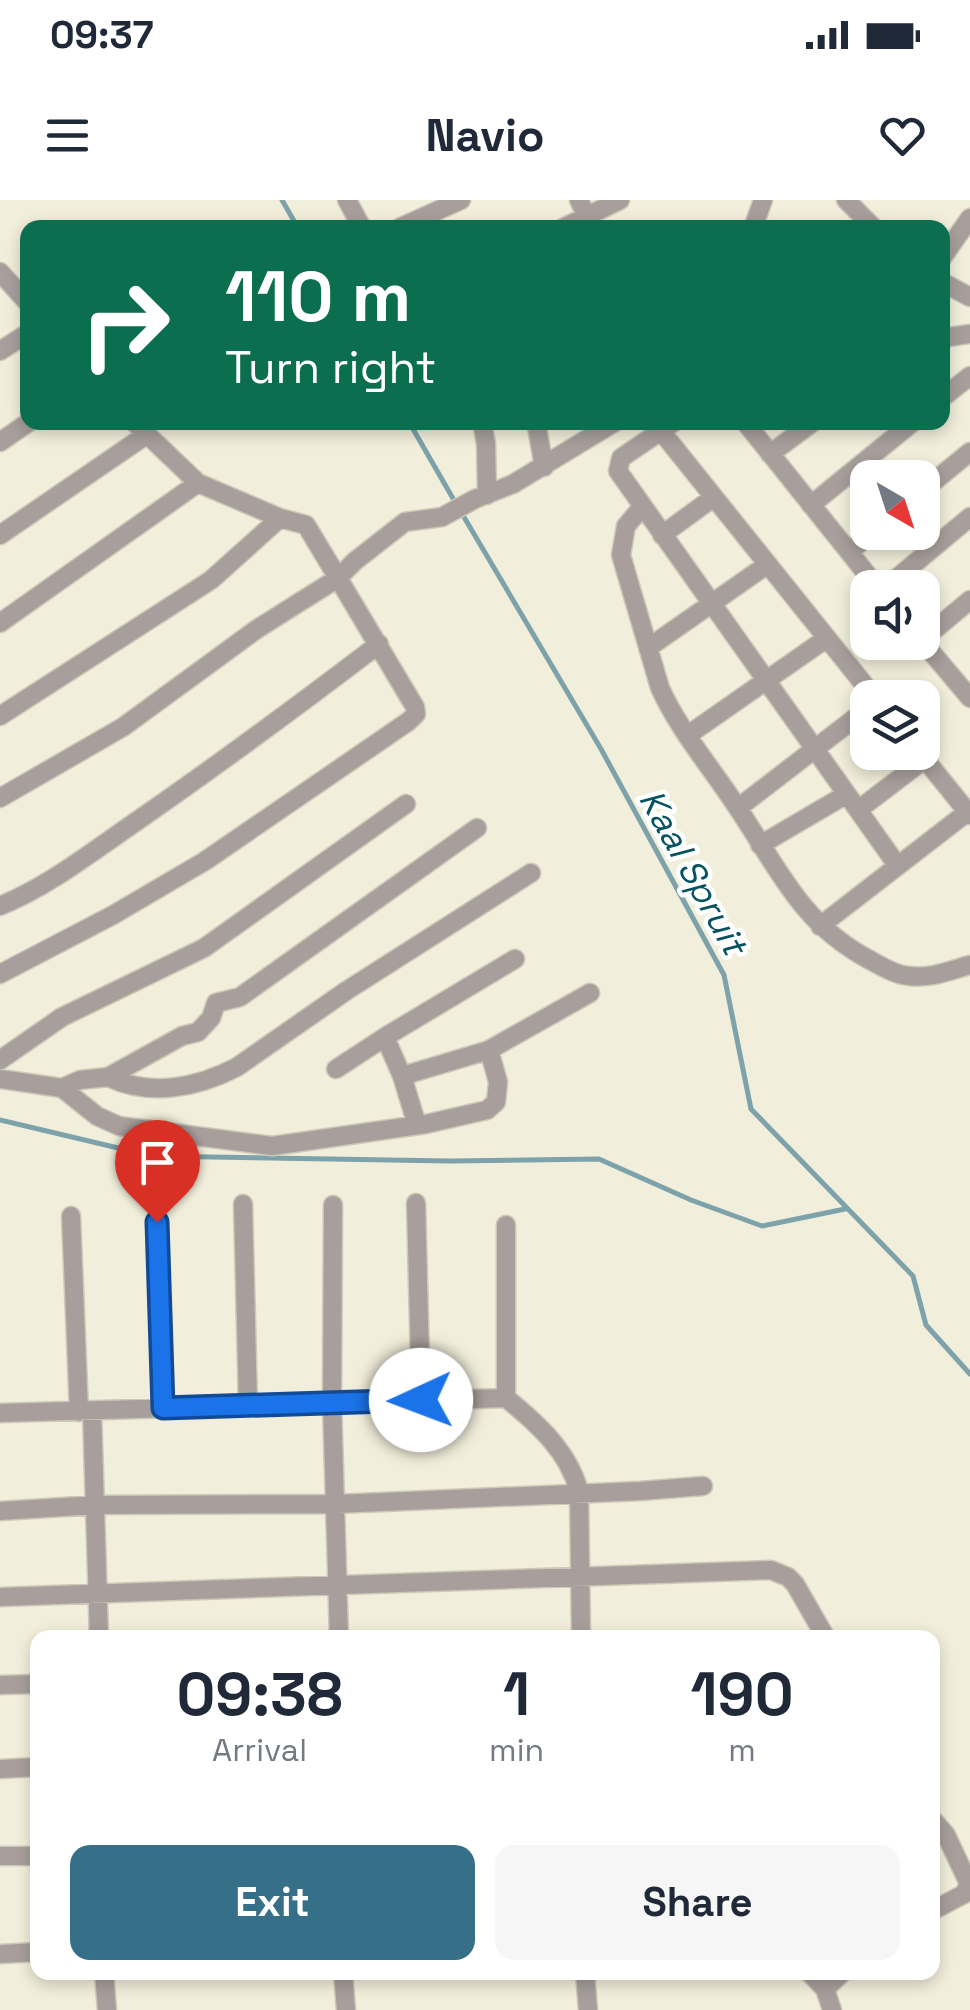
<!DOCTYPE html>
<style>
:root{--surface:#fff;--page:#f6f6f7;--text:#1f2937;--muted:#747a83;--accent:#356f88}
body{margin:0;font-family:"Space Grotesk",sans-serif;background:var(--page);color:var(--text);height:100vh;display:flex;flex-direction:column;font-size:38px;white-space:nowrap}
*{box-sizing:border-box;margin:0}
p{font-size:32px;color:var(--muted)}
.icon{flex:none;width:55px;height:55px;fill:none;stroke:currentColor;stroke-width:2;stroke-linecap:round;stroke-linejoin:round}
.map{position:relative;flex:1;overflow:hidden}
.drawer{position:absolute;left:30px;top:1430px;width:910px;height:350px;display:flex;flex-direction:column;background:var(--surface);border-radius:20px;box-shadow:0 5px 15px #0003}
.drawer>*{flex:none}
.top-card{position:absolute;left:20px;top:20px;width:930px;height:210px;border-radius:20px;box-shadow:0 5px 15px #0003;background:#0b6e4f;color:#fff;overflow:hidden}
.needle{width:65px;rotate:141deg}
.fabs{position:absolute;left:850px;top:260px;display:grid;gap:20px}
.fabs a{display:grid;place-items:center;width:90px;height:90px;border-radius:20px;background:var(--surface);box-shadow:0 5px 15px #0003;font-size:50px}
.pin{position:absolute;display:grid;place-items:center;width:85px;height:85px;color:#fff;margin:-102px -42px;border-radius:50% 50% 50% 0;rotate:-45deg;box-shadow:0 0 10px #0007}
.pin .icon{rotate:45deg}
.me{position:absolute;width:110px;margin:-55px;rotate:268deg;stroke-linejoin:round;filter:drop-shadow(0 0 8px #0008)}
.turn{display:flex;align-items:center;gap:35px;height:210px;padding:0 40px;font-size:45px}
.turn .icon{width:130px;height:130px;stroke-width:2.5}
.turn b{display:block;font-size:70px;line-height:85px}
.eta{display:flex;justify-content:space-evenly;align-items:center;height:170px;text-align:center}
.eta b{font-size:60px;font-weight:800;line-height:70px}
.cta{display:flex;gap:20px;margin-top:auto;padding:20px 40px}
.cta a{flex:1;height:115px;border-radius:20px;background:var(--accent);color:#fff;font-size:40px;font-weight:800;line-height:115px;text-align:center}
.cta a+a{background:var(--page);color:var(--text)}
.status{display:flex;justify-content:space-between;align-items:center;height:70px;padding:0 50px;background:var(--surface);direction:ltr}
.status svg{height:28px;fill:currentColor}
header{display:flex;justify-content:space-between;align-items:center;height:130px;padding:0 40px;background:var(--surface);font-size:45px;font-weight:800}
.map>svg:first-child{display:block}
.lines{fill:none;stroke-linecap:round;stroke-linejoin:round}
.stream{stroke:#7da2aa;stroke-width:5}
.minor-casing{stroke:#ccc9b9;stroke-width:21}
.minor{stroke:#a89f9c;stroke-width:18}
.route-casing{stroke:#114b97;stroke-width:25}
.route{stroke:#1a73e8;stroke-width:18}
.labels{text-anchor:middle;stroke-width:9;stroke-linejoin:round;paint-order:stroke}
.water-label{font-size:35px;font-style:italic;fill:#055262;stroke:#fff}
</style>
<div class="status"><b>09:37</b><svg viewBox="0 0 49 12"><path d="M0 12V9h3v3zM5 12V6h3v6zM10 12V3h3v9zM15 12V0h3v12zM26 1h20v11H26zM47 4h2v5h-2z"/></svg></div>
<header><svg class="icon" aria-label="menu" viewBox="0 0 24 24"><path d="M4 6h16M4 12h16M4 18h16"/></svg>Navio<svg class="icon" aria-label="heart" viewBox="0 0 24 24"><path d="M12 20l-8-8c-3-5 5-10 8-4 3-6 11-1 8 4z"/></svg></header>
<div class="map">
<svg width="970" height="1810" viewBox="0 0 970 1810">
<rect width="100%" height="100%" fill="#f1eedb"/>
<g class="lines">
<path class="stream" d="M 282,0 L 298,28
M 409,222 L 455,302
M 461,312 L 601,549 L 724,775 L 751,909 L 913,1076 L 926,1125 L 970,1174
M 0,920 L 152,956 L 450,961 L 599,959 L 691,1000 L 762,1026 L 845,1009"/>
<defs>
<path id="minor" d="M 347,0 L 362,28
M 579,0 L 592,28
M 846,0 L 874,28
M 399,28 L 461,0
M 563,28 L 620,0
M 753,28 L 763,0
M 942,58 L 970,18
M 0,72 L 28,103
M 942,82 L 970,97
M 942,138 L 970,134
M 0,151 L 28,133
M 942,198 L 970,176
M 134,222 L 198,283 L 280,318 L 306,325 L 338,378 L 355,361 L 405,322 L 442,317 L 475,299 L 513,284 L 615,222
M 482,222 L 486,244 L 487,295
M 536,222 L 544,267
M 674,222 L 621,258 L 618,271 L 897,665
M 745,222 L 878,388
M 661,231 L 875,498
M 0,242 L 29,222
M 770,254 L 813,222
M 922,291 L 970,252
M 811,305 L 913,222
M 642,307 L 626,326 L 621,355 L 660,488 C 679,530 710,566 735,604 C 777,665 798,721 868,759 C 881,766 895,775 910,776 C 930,779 951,770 970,765
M 0,335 L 146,235
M 662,335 L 714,297
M 849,352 L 873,332
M 885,388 L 970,317
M 0,423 L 198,283
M 922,440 L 970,400
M 922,441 L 970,498
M 648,448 L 768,364
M 0,516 L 211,380 L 280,318
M 688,535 L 827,438
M 920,553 L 970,615
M 0,598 L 123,527 L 257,429 L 338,378 L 415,507 L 416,514 L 409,521 L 205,661 L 113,715 L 0,774
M 738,608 L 868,508
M 858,610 L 925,559
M 760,645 L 847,594
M 0,706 C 49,686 93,651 137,621 C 219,564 299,505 379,444
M 820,726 L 970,610
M 0,860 L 62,817 L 204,748 L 406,604
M 336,869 L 385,837
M 402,876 L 385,837 L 515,759
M 108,877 C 150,897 197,888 237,867 L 346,791 L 531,673
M 0,879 L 62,888 L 97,916 L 119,926 L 272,946 L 426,924 L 487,910 L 496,902 L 498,882 L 489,850 L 590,793
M 62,888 L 80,880 L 108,877 L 182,836 L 198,832 L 211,818 L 216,803 L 240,797 L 477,628
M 417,925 L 402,876 L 489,850
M 416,1003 L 421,1200
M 243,1004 L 248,1204
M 333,1005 L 332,1203 L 339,1438
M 71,1016 L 79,1212
M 157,1022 L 163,1208
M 506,1025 L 506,1198
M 92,1211 L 99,1438
M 0,1213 L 506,1198 C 538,1224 568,1251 579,1291 L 581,1438
M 0,1311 L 95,1305 L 336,1304 L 640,1291 L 703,1286
M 0,1397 L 771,1370 L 788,1377 L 795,1384 L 826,1438
M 0,1485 L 38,1484
M 0,1569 L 38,1567
M 932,1619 L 946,1635 L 969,1684 L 964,1694 L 932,1711
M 0,1656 L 38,1656
M 0,1754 L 38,1752
M 104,1772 L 107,1810
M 343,1772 L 346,1810
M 585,1772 L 588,1810
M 809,1772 L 825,1789 L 832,1810
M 825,1789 L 843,1772"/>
</defs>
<use href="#minor" class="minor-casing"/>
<use href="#minor" class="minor"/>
</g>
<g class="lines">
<defs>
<path id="route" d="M 157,1022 L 163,1208 L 421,1200"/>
</defs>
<use href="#route" class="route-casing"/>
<use href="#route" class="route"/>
</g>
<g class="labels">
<g class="water-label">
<text transform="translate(693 672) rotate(61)" y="12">Kaal Spruit</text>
</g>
</g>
</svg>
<div class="fabs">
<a><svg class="needle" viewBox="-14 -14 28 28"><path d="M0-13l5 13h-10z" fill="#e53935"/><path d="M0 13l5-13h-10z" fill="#747a83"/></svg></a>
<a><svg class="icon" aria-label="sound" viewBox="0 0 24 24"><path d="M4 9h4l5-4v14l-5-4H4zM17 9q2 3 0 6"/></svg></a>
<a><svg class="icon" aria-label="layers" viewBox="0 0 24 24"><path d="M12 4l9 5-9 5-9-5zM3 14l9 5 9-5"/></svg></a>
</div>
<div class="pin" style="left:157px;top:1022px;background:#d93025"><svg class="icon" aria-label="arrive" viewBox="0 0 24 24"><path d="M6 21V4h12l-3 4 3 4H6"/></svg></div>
<svg class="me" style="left:421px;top:1200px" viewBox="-20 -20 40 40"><circle r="19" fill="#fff"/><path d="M0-13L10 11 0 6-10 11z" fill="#1a73e8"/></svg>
<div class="top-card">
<div class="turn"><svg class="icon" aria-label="right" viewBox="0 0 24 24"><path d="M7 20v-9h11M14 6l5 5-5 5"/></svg><div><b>110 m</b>Turn right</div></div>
</div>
<section class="drawer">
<div class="eta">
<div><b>09:38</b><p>Arrival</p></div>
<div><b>1</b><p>min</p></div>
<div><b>190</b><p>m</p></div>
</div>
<div class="cta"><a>Exit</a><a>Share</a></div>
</section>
</div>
